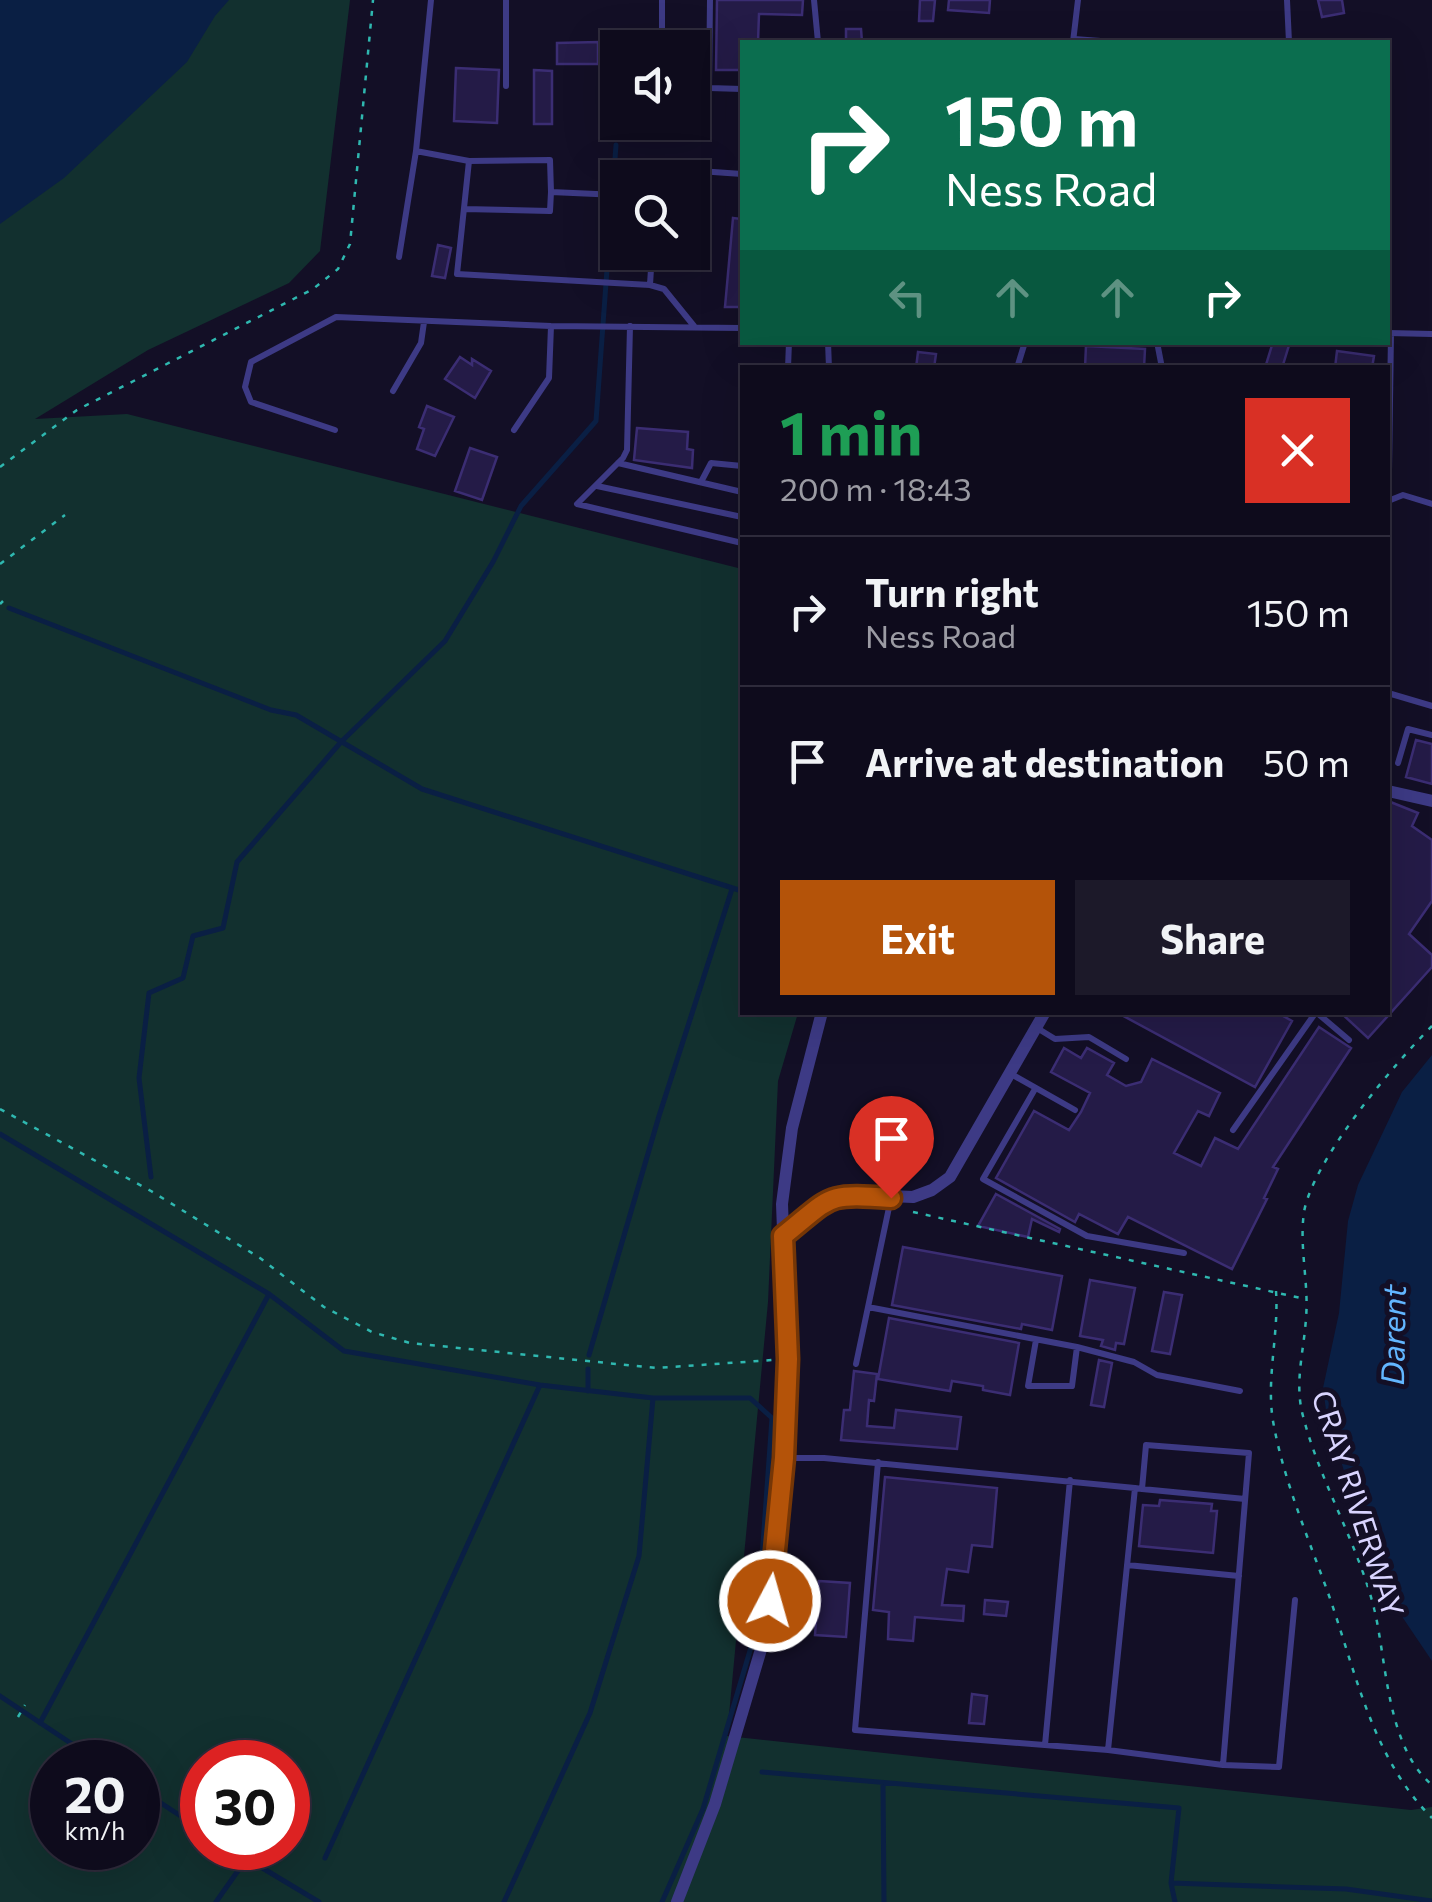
<!DOCTYPE html>
<meta charset="utf-8">
<style>
:root{--surface:#0e0b1c;--page:#1c1929;--text:#f1f3f6;--muted:#9b9ba3;--line:#2e2b3b;--accent:#b45309}
body{margin:0;font-family:Commissioner,sans-serif;background:var(--page);color:var(--text);height:100vh;display:flex;flex-direction:column;font-size:38px;white-space:nowrap}
*{box-sizing:border-box;margin:0}
p{font-size:32px;color:var(--muted)}
.icon{flex:none;width:55px;height:55px;fill:none;stroke:currentColor;stroke-width:2;stroke-linecap:round;stroke-linejoin:round}
.map{position:relative;flex:1;overflow:hidden}
.details{position:absolute;left:740px;top:365px;width:650px;height:650px;display:flex;flex-direction:column;background:var(--surface);border-radius:0px;box-shadow:0 10px 40px #0002,0 0 0 2px var(--line)}
.details>*{flex:none}
.guide{position:absolute;left:740px;top:40px;width:650px;height:305px;border-radius:0px;box-shadow:0 10px 40px #0002,0 0 0 2px var(--line);background:#0b6e4f;color:#fff;overflow:hidden}
.controls{position:absolute;left:600px;top:30px;display:grid;gap:20px}
.controls a{display:grid;place-items:center;width:110px;height:110px;border-radius:0px;background:var(--surface);box-shadow:0 10px 40px #0002,0 0 0 2px var(--line);font-size:50px}
.speed{position:absolute;left:30px;top:1740px;display:flex;gap:20px;font-size:50px;font-weight:700;text-align:center}
.speed>*{display:grid;place-content:center;width:130px;height:130px;border-radius:50%;background:var(--surface);box-shadow:0 10px 40px #0002,0 0 0 2px var(--line);line-height:1}
.speed small{font-size:25px;font-weight:400}
.speed .limit{border:15px solid #d22;background:#fff;color:#111}
.pin{position:absolute;display:grid;place-items:center;width:85px;height:85px;color:#fff;margin:-102px -42px;border-radius:50% 50% 50% 0;rotate:-45deg;box-shadow:0 0 10px #0007}
.pin .icon{rotate:45deg}
.me{position:absolute;width:110px;margin:-55px;rotate:6deg;stroke-linejoin:round;filter:drop-shadow(0 0 8px #0008)}
.turn{display:flex;align-items:center;gap:35px;height:210px;padding:0 40px;font-size:45px}
.turn .icon{width:130px;height:130px;stroke-width:2.5}
.turn b{display:block;font-size:70px;line-height:85px}
.lanes{display:flex;align-items:center;height:95px;padding:0 40px;background:#0003;justify-content:center;gap:50px;direction:ltr}
.lanes .off{opacity:.35}
.round{display:grid;place-items:center;flex:none;width:105px;height:105px;border-radius:0px;background:var(--page)}
.headline{display:flex;align-items:center;justify-content:space-between;height:170px;padding:0 40px}
h1{font-size:60px;font-weight:700;line-height:75px;color:#1e9e55}
.button{display:flex;gap:20px;margin-top:auto;padding:20px 40px}
.button a{flex:1;height:115px;border-radius:0px;background:var(--accent);color:#fff;font-size:40px;font-weight:700;line-height:115px;text-align:center}
.button a+a{background:var(--page);color:var(--text)}
ul{padding:0;list-style:none}
li{display:flex;align-items:center;gap:30px;height:150px;padding:0 40px;border-top:2px solid var(--line)}
li div{flex:1}
li b{display:block;font-size:38px}
li em{font-style:normal}
.map>svg:first-child{display:block}
.green{fill:#12302f;fill-rule:evenodd}
.water{fill:#0a1f44}
.lines{fill:none;stroke-linecap:round;stroke-linejoin:round}
.stream{stroke:#0a1f44;stroke-width:5}
.building{fill:#241b47;stroke:#3b2d73;stroke-width:2.5}
.path{stroke:#2fb8b0;stroke-width:2.5;stroke-dasharray:5 8;stroke-linecap:butt}
.lane{stroke:#3d3a85;stroke-width:6}
.street{stroke:#3d3a85;stroke-width:12}
.route-casing{stroke:#753606;stroke-width:25}
.route{stroke:#b45309;stroke-width:18}
.labels{text-anchor:middle;stroke-width:10;stroke-linejoin:round;paint-order:stroke}
.street-label{font-size:30px;fill:#d9d4ff;stroke:#130f26}
.water-label{font-size:32px;font-style:italic;fill:#62b6ff;stroke:#130f26}
</style>
<div class="map">
<svg width="1432" height="1902" viewBox="0 0 1432 1902">
<rect width="100%" height="100%" fill="#130f26"/>
<path class="green" d="M 0,0 L 350,0 L 320,251 L 289,283 L 148,350 L 35,419 L 127,414 L 742,569 L 742,1012 L 798,1013 L 778,1081 L 768,1302 L 727,1736 L 1411,1810 L 1432,1807 L 1432,1902 L 0,1902 ZM 52,1762 L 138,1762 L 138,1848 L 52,1848 ZM 202,1762 L 288,1762 L 288,1848 L 202,1848 Z"/>
<path class="water" d="M 0,0 L 229,0 L 215,16 L 187,62 L 64,178 L 0,224 Z
M 1432,1055 L 1432,1661 L 1403,1618 L 1344,1471 L 1326,1410 L 1323,1388 L 1339,1313 L 1348,1221 L 1358,1185 L 1402,1092 Z"/>
<g class="lines">
<path class="stream" d="M 9,608 L 271,710 L 296,715 L 422,789 L 742,891
M 0,1134 L 269,1294 L 344,1351 L 540,1385 L 653,1398 L 750,1398 L 772,1418 L 757,1627 L 703,1809 L 662,1902
M 151,1177 L 139,1078 L 149,993 L 183,978 L 193,936 L 223,928 L 237,862 L 341,742 L 445,641 L 493,562 L 521,506 L 596,421 L 616,145
M 589,1355 L 659,1116 L 732,889
M 588,1391 L 588,1369
M 0,1696 L 99,1762
M 40,1723 L 269,1294
M 762,1772 L 1179,1808 L 1171,1883 L 1175,1902
M 883,1784 L 884,1902
M 138,1788 L 202,1830
M 229,1848 L 319,1902
M 325,1858 L 540,1385
M 1171,1883 L 1346,1889 L 1432,1901
M 216,1902 L 247,1858
M 504,1902 L 590,1713 L 639,1556 L 653,1398"/>
</g>
<path class="building" d="M 717,0 L 803,0 L 802,15 L 759,14 L 758,42 L 742,42 L 742,70 L 716,70 Z
M 920,0 L 935,0 L 933,21 L 919,21 Z
M 949,0 L 990,0 L 989,13 L 948,10 Z
M 1318,0 L 1342,0 L 1344,13 L 1322,17 Z
M 846,29 L 861,29 L 862,42 L 846,42 Z
M 598,42 L 598,64 L 557,64 L 557,43 Z
M 456,68 L 499,70 L 497,123 L 454,121 Z
M 534,70 L 552,71 L 552,124 L 534,124 Z
M 733,218 L 742,219 L 742,307 L 725,307 Z
M 438,245 L 451,248 L 445,278 L 432,276 Z
M 1273,342 L 1290,342 L 1282,368 L 1265,368 Z
M 1086,346 L 1145,349 L 1144,368 L 1085,368 Z
M 1337,351 L 1374,356 L 1372,368 L 1335,368 Z
M 918,352 L 936,354 L 934,368 L 916,368 Z
M 460,357 L 472,365 L 472,359 L 491,371 L 475,398 L 445,379 Z
M 427,406 L 454,417 L 435,456 L 417,449 L 424,429 L 419,427 Z
M 637,428 L 688,432 L 687,449 L 693,450 L 692,468 L 634,460 Z
M 470,448 L 497,457 L 482,500 L 455,491 Z
M 1416,740 L 1432,744 L 1432,784 L 1406,777 Z
M 1388,801 L 1418,813 L 1412,826 L 1432,840 L 1432,901 L 1409,934 L 1432,955 L 1432,967 L 1368,1038 L 1340,1012 L 1388,1012 Z
M 1116,1012 L 1276,1012 L 1292,1021 L 1255,1087 Z
M 1319,1027 L 1351,1048 L 1273,1167 L 1278,1169 L 1264,1198 L 1267,1199 L 1232,1269 L 1128,1217 L 1118,1234 L 1079,1214 L 1075,1222 L 996,1178 L 1034,1111 L 1069,1130 L 1081,1112 L 1090,1093 L 1051,1072 L 1064,1048 L 1081,1058 L 1087,1048 L 1114,1063 L 1107,1075 L 1126,1086 L 1141,1082 L 1152,1059 L 1220,1093 L 1209,1116 L 1198,1111 L 1174,1153 L 1201,1166 L 1215,1138 L 1238,1149 Z
M 888,1111 L 913,1120 L 903,1144 L 879,1135 Z
M 996,1194 L 1060,1229 L 1059,1232 L 1032,1219 L 1028,1237 L 978,1226 Z
M 903,1247 L 1062,1276 L 1052,1330 L 1022,1324 L 1021,1329 L 892,1305 Z
M 1090,1280 L 1135,1288 L 1124,1344 L 1116,1343 L 1115,1350 L 1101,1346 L 1103,1340 L 1080,1336 Z
M 1164,1292 L 1182,1295 L 1170,1354 L 1152,1351 Z
M 889,1318 L 1019,1343 L 1010,1395 L 983,1390 L 983,1386 L 952,1381 L 950,1391 L 878,1379 Z
M 1099,1360 L 1112,1363 L 1104,1407 L 1091,1405 Z
M 854,1371 L 877,1374 L 874,1401 L 869,1400 L 867,1426 L 894,1428 L 896,1410 L 961,1417 L 957,1449 L 841,1440 L 844,1410 L 850,1410 Z
M 885,1477 L 997,1488 L 992,1547 L 972,1545 L 968,1572 L 947,1569 L 942,1605 L 964,1606 L 963,1621 L 915,1617 L 913,1641 L 888,1639 L 889,1612 L 873,1610 Z
M 1160,1500 L 1212,1504 L 1211,1511 L 1217,1511 L 1213,1553 L 1139,1546 L 1143,1505 L 1159,1506 Z
M 819,1581 L 850,1583 L 846,1637 L 815,1635 Z
M 985,1600 L 1008,1602 L 1006,1616 L 984,1614 Z
M 972,1694 L 987,1696 L 984,1724 L 969,1723 Z"/>
<g class="lines">
<path class="path" d="M 0,467 L 77,410 L 313,289 L 338,269 L 350,244 L 373,0
M 0,564 L 65,515
M 0,604 L 3,601
M 1432,1026 C 1394,1064 1313,1160 1304,1212 C 1299,1248 1309,1283 1306,1318 C 1304,1351 1294,1383 1303,1416 C 1320,1482 1357,1542 1374,1608 C 1387,1661 1386,1746 1432,1785
M 0,1109 L 151,1191 L 260,1258 L 324,1307 L 372,1332 L 410,1343 L 656,1368 L 773,1360
M 913,1212 L 1305,1299
M 1276,1291 C 1279,1334 1266,1378 1273,1421 C 1283,1478 1307,1535 1327,1590 C 1355,1668 1371,1757 1432,1818
M 18,1717 L 25,1705"/>
<path class="lane" d="M 431,0 L 416,151 L 469,161 L 550,160 L 551,192
M 710,0 L 709,88 L 742,89
M 814,0 L 818,42
M 1287,0 L 1289,42
M 662,32 L 662,0
M 1074,39 L 1114,42
M 1073,42 L 1078,0
M 506,86 L 506,0
M 469,161 L 457,274 L 650,285 L 664,289 L 694,326
M 688,178 L 699,171 L 742,174
M 464,209 L 550,211 L 551,192 L 618,195
M 399,257 L 416,151
M 650,285 L 652,252
M 630,326 L 627,450 L 623,458 L 577,504 L 742,543
M 1388,333 L 1432,334
M 828,342 L 829,368
M 1157,342 L 1162,368
M 788,368 L 789,342
M 1017,368 L 1025,342
M 393,391 L 421,343 L 424,322
M 335,430 L 251,402 L 245,387 L 251,362 L 336,317 L 551,326 L 742,328
M 514,430 L 549,378 L 551,326
M 618,463 L 742,492
M 701,482 L 711,463 L 742,466
M 597,486 L 742,517
M 1388,501 L 1403,495 L 1432,504
M 1388,539 L 1391,333
M 1388,693 L 1432,706
M 1398,763 L 1408,729 L 1432,735
M 1316,1012 L 1349,1040
M 1037,1028 L 1055,1039 L 1089,1037 L 1126,1059
M 1011,1074 L 1075,1110
M 1035,1089 L 983,1179 L 1087,1236 L 1184,1253
M 1233,1130 L 1316,1012
M 868,1307 L 1077,1347 L 1134,1362 L 1157,1375 L 1240,1391
M 1036,1340 L 1028,1386 L 1072,1386 L 1077,1347
M 856,1364 L 891,1198
M 785,1458 L 824,1458 L 1135,1488 L 1108,1750
M 878,1462 L 855,1730 L 1108,1750 L 1223,1765 L 1249,1453 L 1146,1445 L 1142,1489 L 1135,1488
M 1142,1489 L 1245,1499
M 1127,1565 L 1239,1576
M 1045,1745 L 1070,1480
M 1223,1765 L 1279,1767 L 1295,1600"/>
<path class="street" d="M 1388,791 L 1432,801
M 783,1236 L 832,1197 L 844,1194 L 913,1197 L 932,1190 L 950,1177 L 1045,1012
M 677,1902 L 715,1804 L 767,1629 L 784,1458 L 788,1359 L 782,1204 L 792,1128 L 822,1012"/>
</g>
<g class="lines">
<defs>
<path id="route" d="M 770,1601 L 784,1458 L 788,1359 L 783,1236 C 833,1196 824,1193 891,1198"/>
</defs>
<use href="#route" class="route-casing"/>
<use href="#route" class="route"/>
</g>
<g class="labels">
<g class="street-label">
<text transform="translate(1357 1504) rotate(72)" y="10">CRAY RIVERWAY</text>
</g>
<g class="water-label">
<text transform="translate(1394 1335) rotate(-89)" y="11">Darent</text>
</g>
</g>
</svg>
<div class="controls">
<a><svg class="icon" aria-label="sound" viewBox="0 0 24 24"><path d="M4 9h4l5-4v14l-5-4H4zM17 9q2 3 0 6"/></svg></a>
<a><svg class="icon" aria-label="search" viewBox="0 0 24 24"><circle cx="10" cy="10" r="6"/><path d="M15 15l6 6"/></svg></a>
</div>
<div class="speed"><div>20<small>km/h</small></div><div class="limit">30</div></div>
<div class="pin" style="left:891px;top:1198px;background:#d93025"><svg class="icon" aria-label="arrive" viewBox="0 0 24 24"><path d="M6 21V4h12l-3 4 3 4H6"/></svg></div>
<svg class="me" style="left:770px;top:1601px" viewBox="-20 -20 40 40"><circle r="17" fill="#b45309" stroke="#fff" stroke-width="3"/><path d="M0-11L8 9 0 5-8 9z" fill="#fff"/></svg>
<div class="guide">
<div class="turn"><svg class="icon" aria-label="right" viewBox="0 0 24 24"><path d="M7 20v-9h11M14 6l5 5-5 5"/></svg><div><b>150 m</b>Ness Road</div></div>
<div class="lanes"><svg class="icon off" aria-label="left" viewBox="0 0 24 24"><path d="M17 20v-9H6M10 6l-5 5 5 5"/></svg><svg class="icon off" aria-label="ahead" viewBox="0 0 24 24"><path d="M12 20V5M6 11l6-6 6 6"/></svg><svg class="icon off" aria-label="ahead" viewBox="0 0 24 24"><path d="M12 20V5M6 11l6-6 6 6"/></svg><svg class="icon" aria-label="right" viewBox="0 0 24 24"><path d="M7 20v-9h11M14 6l5 5-5 5"/></svg></div>
</div>
<section class="details">
<div class="headline"><div><h1>1 min</h1><p>200 m · 18:43</p></div><a class="round" style="background:#d93025;color:#fff"><svg class="icon" aria-label="close" viewBox="0 0 24 24"><path d="M6 6l12 12M18 6L6 18"/></svg></a></div>
<ul>
<li><svg class="icon" aria-label="right" viewBox="0 0 24 24"><path d="M7 20v-9h11M14 6l5 5-5 5"/></svg><div><b>Turn right</b><p>Ness Road</p></div><em>150 m</em></li>
<li><svg class="icon" aria-label="arrive" viewBox="0 0 24 24"><path d="M6 21V4h12l-3 4 3 4H6"/></svg><div><b>Arrive at destination</b></div><em>50 m</em></li>
</ul>
<div class="button"><a>Exit</a><a>Share</a></div>
</section>
</div>
